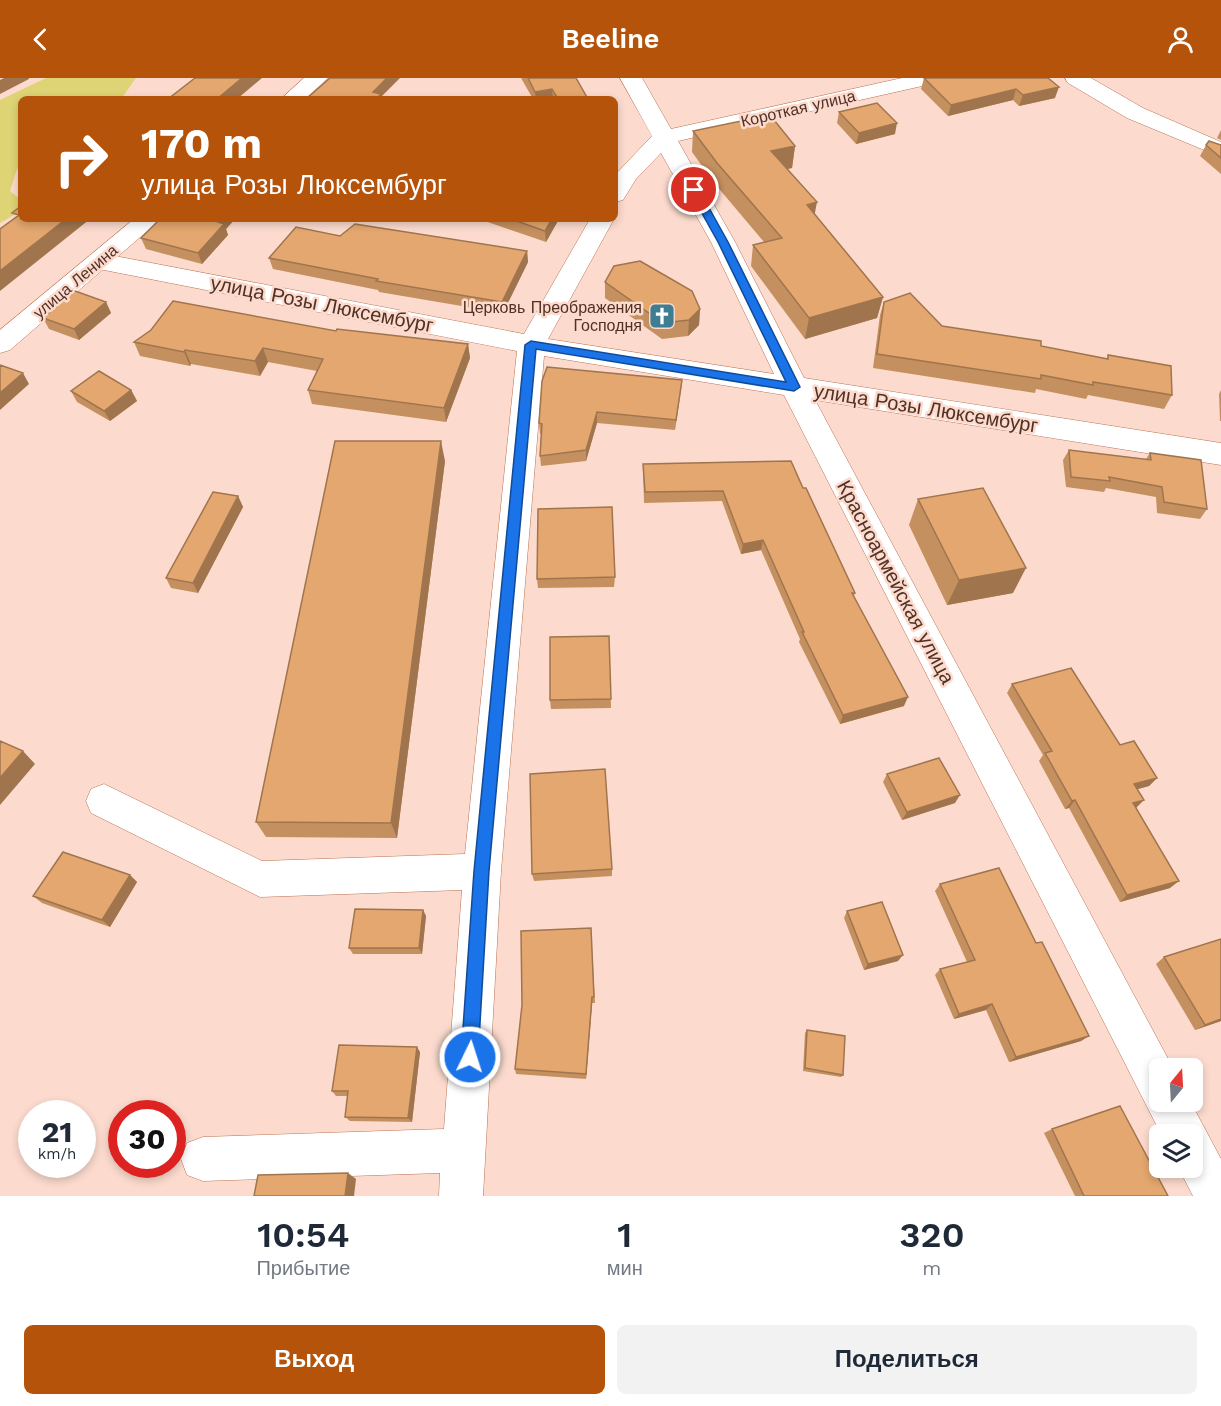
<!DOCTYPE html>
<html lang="ru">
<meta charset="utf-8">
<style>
:root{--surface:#fff;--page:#f2f2f3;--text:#1f2937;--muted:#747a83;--accent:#b45309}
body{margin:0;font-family:"Work Sans",sans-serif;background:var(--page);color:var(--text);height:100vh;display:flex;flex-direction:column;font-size:22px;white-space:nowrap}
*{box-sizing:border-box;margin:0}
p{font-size:20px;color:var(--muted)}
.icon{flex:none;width:33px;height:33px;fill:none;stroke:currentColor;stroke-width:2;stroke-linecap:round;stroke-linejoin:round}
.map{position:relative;height:1118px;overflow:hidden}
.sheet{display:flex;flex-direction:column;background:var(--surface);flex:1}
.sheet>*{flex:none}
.guide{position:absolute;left:18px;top:18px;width:600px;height:126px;border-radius:9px;box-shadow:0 3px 9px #0003;background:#b45309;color:#fff;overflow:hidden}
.needle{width:39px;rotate:18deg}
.fabs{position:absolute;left:1149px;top:980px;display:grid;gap:12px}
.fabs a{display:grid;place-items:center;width:54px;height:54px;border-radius:9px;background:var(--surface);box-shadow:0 3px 9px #0003;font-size:30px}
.speed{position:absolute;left:18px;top:1022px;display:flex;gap:12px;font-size:30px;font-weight:700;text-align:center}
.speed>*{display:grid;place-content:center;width:78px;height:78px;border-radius:50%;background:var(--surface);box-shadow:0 3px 9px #0003;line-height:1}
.speed small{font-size:15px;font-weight:400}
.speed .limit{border:9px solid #d22;background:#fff;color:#111}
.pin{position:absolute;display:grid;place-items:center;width:51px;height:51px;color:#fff;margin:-26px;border:3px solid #fff;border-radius:50%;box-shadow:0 2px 6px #0007}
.me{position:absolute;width:66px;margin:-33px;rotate:4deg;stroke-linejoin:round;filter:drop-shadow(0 0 4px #0008)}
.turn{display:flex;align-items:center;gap:21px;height:126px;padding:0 24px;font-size:27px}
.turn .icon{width:78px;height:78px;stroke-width:2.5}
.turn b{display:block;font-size:42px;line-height:51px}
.eta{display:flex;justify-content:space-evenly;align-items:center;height:102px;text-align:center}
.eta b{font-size:36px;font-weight:600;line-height:42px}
.cta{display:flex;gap:12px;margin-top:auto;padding:12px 24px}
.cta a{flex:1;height:69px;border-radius:9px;background:var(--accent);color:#fff;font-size:24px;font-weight:600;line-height:69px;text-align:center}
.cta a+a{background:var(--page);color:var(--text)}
header{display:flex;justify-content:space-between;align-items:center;height:78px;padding:0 24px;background:var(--accent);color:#fff;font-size:27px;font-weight:600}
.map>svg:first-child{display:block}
.green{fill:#ded475}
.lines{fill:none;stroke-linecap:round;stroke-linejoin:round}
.minor-casing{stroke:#ba7253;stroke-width:1}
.major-casing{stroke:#ba7253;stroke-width:1}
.minor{fill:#fff;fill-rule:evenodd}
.major{fill:#fff;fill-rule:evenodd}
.wall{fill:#c4905f}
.shaded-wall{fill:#a0754e}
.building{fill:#e4a76f;stroke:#a0754e;stroke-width:1.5}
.route{fill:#1a73e8;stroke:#114b97;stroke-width:1.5}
.labels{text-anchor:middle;stroke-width:5;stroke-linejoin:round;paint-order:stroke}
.far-street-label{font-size:16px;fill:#513124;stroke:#fcdbce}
.far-poi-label{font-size:16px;fill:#513124;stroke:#fcdbce;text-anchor:end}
.street-label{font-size:20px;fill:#513124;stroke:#fcdbce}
</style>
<header><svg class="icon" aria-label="back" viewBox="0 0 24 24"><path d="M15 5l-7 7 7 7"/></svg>Beeline<svg class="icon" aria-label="person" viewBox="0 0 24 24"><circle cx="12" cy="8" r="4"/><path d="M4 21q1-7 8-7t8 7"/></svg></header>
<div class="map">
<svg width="1221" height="1118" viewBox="0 0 1221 1118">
<rect width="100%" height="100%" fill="#fcdbce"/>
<path class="green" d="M 46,0 L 136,0 L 121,21 L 21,21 L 21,88 L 17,91 L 10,113 L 21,122 L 21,133 L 0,145 L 0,22 Z"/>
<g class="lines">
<defs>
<path id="minor" d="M 620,0 L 642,0 L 671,51 L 902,0 L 942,0 L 939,5 L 931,6 L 678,63 L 735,164 L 804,300 L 1221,365 L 1221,387 L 815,322 L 1173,990 L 1160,990 L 1160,1023 L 1190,1023 L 1221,1081 L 1221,1118 L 1193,1118 L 1178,1089 L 1192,1089 L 1192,1056 L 1161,1056 L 784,317 L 544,278 L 501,793 L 483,1118 L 439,1118 L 440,1095 L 203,1103 L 187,1097 L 181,1081 L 187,1065 L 203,1059 L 444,1051 L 462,812 L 260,819 L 91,735 L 86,723 L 91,711 L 104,706 L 262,783 L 465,776 L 517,273 L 99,191 L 90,189 L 86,183 L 90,177 L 99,175 L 524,256 L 590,141 L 614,141 L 548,261 L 774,296 L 711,164 L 661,75 L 636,101 L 623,122 L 615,124 L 615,97 L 652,58 Z
M 1065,0 L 1091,0 L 1143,30 L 1221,64 L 1221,79 L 1127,40 L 1068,5 Z"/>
<path id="major" d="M 304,0 L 328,0 L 305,21 L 281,21 Z
M 134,141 L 161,141 L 10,272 L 0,275 L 0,252 Z"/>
</defs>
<use href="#minor" class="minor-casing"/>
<use href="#major" class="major-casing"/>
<use href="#minor" class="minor"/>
<use href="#major" class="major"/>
</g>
<path class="wall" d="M 521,0 L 576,0 L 588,21 L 602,21 L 533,21 Z
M 924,0 L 1048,0 L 1055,20 L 1019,28 L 1013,22 L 948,38 L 921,11 Z
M 839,34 L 895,56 L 856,66 L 837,45 Z
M 1221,52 L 1221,62 L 1217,60 Z
M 693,53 L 795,68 L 792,90 L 787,91 L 815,136 L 883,219 L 877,240 L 805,261 L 751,188 L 753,167 L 764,164 L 715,106 L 692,74 Z
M 1206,67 L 1221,67 L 1221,96 L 1200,78 Z
M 160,141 L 235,141 L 226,151 L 228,157 L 202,186 L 146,171 L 141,160 Z
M 479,141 L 559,141 L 546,164 Z
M 340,158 L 527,173 L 528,184 L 503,235 L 379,214 L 378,212 L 273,191 L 269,180 Z
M 605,204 L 700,231 L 699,247 L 688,258 L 662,261 L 605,220 Z
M 106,224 L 111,235 L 79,262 L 49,251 L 43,240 Z
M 884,224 L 942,248 L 1107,281 L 1108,277 L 1172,317 L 1164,331 L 1088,317 L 1086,321 L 1036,311 L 1035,315 L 873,290 L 880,237 Z
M 151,252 L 336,253 L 468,266 L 470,280 L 446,344 L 312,326 L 308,312 L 317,293 L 268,284 L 260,298 L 191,286 L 190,288 L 140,278 L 134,264 Z
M 682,302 L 675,352 L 597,345 L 586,383 L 541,388 L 540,378 L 541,356 L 540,356 L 539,345 Z
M 131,312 L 137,323 L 110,343 L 77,324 L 71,313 Z
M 1221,312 L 1221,343 L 1220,343 L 1219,316 Z
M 1069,372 L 1146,381 L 1150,375 L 1207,431 L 1200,441 L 1157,435 L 1156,419 L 1106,410 L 1104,414 L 1066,409 L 1063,382 Z
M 445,383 L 397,760 L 266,759 L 256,744 Z
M 643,386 L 803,410 L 855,515 L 854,518 L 904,628 L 840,646 L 799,564 L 800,561 L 761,472 L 741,476 L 722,423 L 644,425 Z
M 238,418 L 243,429 L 198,515 L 171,510 L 166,500 Z
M 918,421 L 1013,515 L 947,527 L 909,447 Z
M 615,499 L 614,509 L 538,510 L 537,501 Z
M 609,558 L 611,630 L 551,631 L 550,622 Z
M 1012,606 L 1120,667 L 1157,700 L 1149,708 L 1138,711 L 1136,730 L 1170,810 L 1120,824 L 1069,730 L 1065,731 L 1039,683 L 1043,677 L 1007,615 Z
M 887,696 L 955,725 L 902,742 L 883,704 Z
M 612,791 L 612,798 L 534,803 L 532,796 Z
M 130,797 L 137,804 L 110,849 L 42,825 L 33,818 Z
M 940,806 L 1036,865 L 1089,958 L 1081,963 L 1009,984 L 986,932 L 954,941 L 935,897 L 940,891 L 967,884 L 935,813 Z
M 423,832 L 426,838 L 422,876 L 353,876 L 349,870 Z
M 847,833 L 898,883 L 864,892 L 844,840 Z
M 591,850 L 595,925 L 592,925 L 586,1001 L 516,996 L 515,991 Z
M 1164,879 L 1221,943 L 1195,952 L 1156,886 Z
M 807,952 L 843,997 L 841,999 L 803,993 L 805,955 Z
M 420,974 L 412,1044 L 350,1043 L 345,1039 L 348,1018 L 336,1018 L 332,1013 Z
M 1052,1051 L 1168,1118 L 1075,1118 L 1044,1055 Z"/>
<path class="shaded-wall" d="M 4,0 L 29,0 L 29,1 L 0,16 L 0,2 Z
M 242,0 L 262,0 L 237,21 L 217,21 Z
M 387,0 L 400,0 L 382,18 L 382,21 L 374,21 L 373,14 Z
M 1059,9 L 1055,20 L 1019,28 L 1023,17 Z
M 552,11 L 553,21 L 536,21 L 535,14 Z
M 1016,11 L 1013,22 L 948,38 L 951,27 Z
M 897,45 L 895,56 L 856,66 L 859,55 Z
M 615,46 L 617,46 L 617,59 L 615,59 Z
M 795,68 L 792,90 L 768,95 L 771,73 Z
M 817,124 L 813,145 L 807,127 Z
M 66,141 L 90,141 L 0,213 L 0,193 Z
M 221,141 L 235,141 L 226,151 L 228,157 L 202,186 L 198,175 Z
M 552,141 L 559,141 L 546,164 L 545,153 Z
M 527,173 L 528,184 L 503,235 L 502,224 Z
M 883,219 L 877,240 L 805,261 L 809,240 Z
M 106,224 L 111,235 L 79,262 L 74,251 Z
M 700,231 L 699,247 L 688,258 L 689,242 Z
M 468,266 L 470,280 L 446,344 L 444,330 Z
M 263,270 L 268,284 L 260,298 L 255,283 Z
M 185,272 L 191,286 L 190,288 L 184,274 Z
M 23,295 L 29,306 L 0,332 L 0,315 Z
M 682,302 L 681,312 L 675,352 L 676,342 Z
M 131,312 L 137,323 L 110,343 L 104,333 Z
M 597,334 L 597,345 L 586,383 L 586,372 Z
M 441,363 L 445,383 L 397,760 L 391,745 Z
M 238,418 L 243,429 L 198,515 L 193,505 Z
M 763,462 L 761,472 L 741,476 L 743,466 Z
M 1026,490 L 1013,515 L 947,527 L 959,502 Z
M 908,619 L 904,628 L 840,646 L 843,637 Z
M 23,673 L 35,686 L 0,727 L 0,700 Z
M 1157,700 L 1149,708 L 1127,714 L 1134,706 Z
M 960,717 L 955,725 L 902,742 L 907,734 Z
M 1075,722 L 1069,730 L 1065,731 L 1072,723 Z
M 1144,722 L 1136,730 L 1125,733 L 1133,725 Z
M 130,797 L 137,804 L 110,849 L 102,842 Z
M 1179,803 L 1170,810 L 1120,824 L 1127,817 Z
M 423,832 L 426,838 L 422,876 L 419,870 Z
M 903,877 L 898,883 L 864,892 L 868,886 Z
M 592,919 L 592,925 L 586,1001 L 586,996 Z
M 992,926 L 986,932 L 954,941 L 959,936 Z
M 1221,941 L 1221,943 L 1195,952 L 1205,947 Z
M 1089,958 L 1081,963 L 1009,984 L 1016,979 Z
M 417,969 L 420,974 L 412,1044 L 408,1040 Z
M 348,1095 L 356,1101 L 354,1118 L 345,1118 Z"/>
<path class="building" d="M 195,0 L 242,0 L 217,21 L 168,21 Z
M 330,0 L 387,0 L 373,14 L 381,16 L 376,21 L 306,21 Z
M 528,0 L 576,0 L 588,21 L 600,19 L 602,21 L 558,21 L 552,11 L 535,14 Z
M 924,0 L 1048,0 L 1059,9 L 1023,17 L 1016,11 L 951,27 Z
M 877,25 L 897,45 L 859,55 L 839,34 Z
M 770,37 L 795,68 L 771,73 L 817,124 L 807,127 L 883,219 L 809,240 L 753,167 L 782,160 L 717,85 L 693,53 Z
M 1209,63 L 1221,67 L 1221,80 L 1206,67 Z
M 21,128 L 21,141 L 66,141 L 0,193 L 0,151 L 19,137 L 12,135 Z
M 160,141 L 221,141 L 218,144 L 224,146 L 198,175 L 141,160 Z
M 511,141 L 552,141 L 545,153 Z
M 355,146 L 527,173 L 502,224 L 376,203 L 378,201 L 269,180 L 296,149 L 340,158 Z
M 640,183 L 692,213 L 700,231 L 689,242 L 663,245 L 605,204 L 614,188 Z
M 75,213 L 106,224 L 74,251 L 43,240 Z
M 910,215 L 942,248 L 1041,263 L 1041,268 L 1108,281 L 1108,277 L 1171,288 L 1172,317 L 1093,304 L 1093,307 L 1041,297 L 1041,301 L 877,276 L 884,224 Z
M 173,223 L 336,253 L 337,251 L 468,266 L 444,330 L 308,312 L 323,281 L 263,270 L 255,283 L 185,272 L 184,274 L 134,264 L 151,252 Z
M 0,287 L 23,295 L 0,315 Z
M 547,289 L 682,302 L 676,342 L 597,334 L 586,372 L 540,378 L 542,346 L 539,345 L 542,303 Z
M 99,293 L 131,312 L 104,333 L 71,313 Z
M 335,363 L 441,363 L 391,745 L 256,744 Z
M 1069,372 L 1151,382 L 1150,375 L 1201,382 L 1207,431 L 1164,424 L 1162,409 L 1109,399 L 1110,403 L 1071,399 Z
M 791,383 L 803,410 L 806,410 L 855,515 L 852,515 L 908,619 L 843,637 L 802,554 L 804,554 L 763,462 L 743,466 L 723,413 L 645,414 L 643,386 Z
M 983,410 L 1026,490 L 959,502 L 918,421 Z
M 213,414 L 238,418 L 193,505 L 166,500 Z
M 612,429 L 615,499 L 537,501 L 538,431 Z
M 609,558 L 611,621 L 550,622 L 550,559 Z
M 1071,590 L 1120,667 L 1134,663 L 1157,700 L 1134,706 L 1144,722 L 1133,725 L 1179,803 L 1127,817 L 1075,722 L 1072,723 L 1045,675 L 1052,673 L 1012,606 Z
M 0,663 L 23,673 L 0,700 Z
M 939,680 L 960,717 L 907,734 L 887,696 Z
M 605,691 L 612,791 L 532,796 L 530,696 Z
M 63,774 L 130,797 L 102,842 L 33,818 Z
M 999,790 L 1036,865 L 1042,864 L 1089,958 L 1016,979 L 992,926 L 959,936 L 940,891 L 975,882 L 940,806 Z
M 882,824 L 903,877 L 868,886 L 847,833 Z
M 355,831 L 423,832 L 419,870 L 349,870 Z
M 591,850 L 594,919 L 592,919 L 586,996 L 515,991 L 522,927 L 521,853 Z
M 1221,861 L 1221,941 L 1205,947 L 1164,879 Z
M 807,952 L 845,958 L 843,997 L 805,990 Z
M 339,967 L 417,969 L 408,1040 L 345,1039 L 348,1013 L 332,1013 Z
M 1120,1028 L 1168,1118 L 1084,1118 L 1052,1051 Z
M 348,1095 L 345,1118 L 254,1118 L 258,1097 Z"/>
<path class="route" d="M 694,109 L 699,112 L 728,164 L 800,309 L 794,313 L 536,271 L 489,793 L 478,979 L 476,985 L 470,988 L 464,985 L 461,979 L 474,793 L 525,267 L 531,263 L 786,304 L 718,164 L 689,112 Z"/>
<defs>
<symbol id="church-square" viewBox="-11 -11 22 22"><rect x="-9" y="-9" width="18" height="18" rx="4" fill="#3f7d93" stroke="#fcdbce"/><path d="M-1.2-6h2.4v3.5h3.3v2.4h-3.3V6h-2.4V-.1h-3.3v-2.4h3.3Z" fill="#fff"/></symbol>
</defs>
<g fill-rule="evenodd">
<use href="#church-square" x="647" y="223" width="30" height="30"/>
</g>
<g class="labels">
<g class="far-street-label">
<text transform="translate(798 30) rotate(-13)" y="6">Короткая улица</text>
<text transform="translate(75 203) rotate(-40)" y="6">улица Ленина</text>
</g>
<g class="far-poi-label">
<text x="642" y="235">Церковь Преображения<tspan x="642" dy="18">Господня</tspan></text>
</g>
<g class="street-label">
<text transform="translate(322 226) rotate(11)" y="7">улица Розы Люксембург</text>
<text transform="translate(926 330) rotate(9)" y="7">улица Розы Люксембург</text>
<text transform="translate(896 504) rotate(62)" y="7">Красноармейская улица</text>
</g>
</g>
</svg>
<div class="fabs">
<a><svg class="needle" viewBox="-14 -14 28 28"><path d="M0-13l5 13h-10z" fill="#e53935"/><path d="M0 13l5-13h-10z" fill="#747a83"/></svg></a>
<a><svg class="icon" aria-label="layers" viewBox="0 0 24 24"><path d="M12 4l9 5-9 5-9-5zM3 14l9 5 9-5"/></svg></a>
</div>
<div class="speed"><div>21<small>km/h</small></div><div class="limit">30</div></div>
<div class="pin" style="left:694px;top:112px;background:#d93025"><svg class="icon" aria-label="arrive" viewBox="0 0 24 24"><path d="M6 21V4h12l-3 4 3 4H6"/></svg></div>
<svg class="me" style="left:470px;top:979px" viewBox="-20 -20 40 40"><circle r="17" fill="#1a73e8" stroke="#fff" stroke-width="3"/><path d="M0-11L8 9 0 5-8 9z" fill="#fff"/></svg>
<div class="guide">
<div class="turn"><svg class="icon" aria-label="right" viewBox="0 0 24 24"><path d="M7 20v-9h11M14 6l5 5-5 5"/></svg><div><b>170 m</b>улица Розы Люксембург</div></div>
</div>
</div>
<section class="sheet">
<div class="eta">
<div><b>10:54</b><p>Прибытие</p></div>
<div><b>1</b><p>мин</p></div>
<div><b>320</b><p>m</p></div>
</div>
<div class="cta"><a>Выход</a><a>Поделиться</a></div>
</section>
